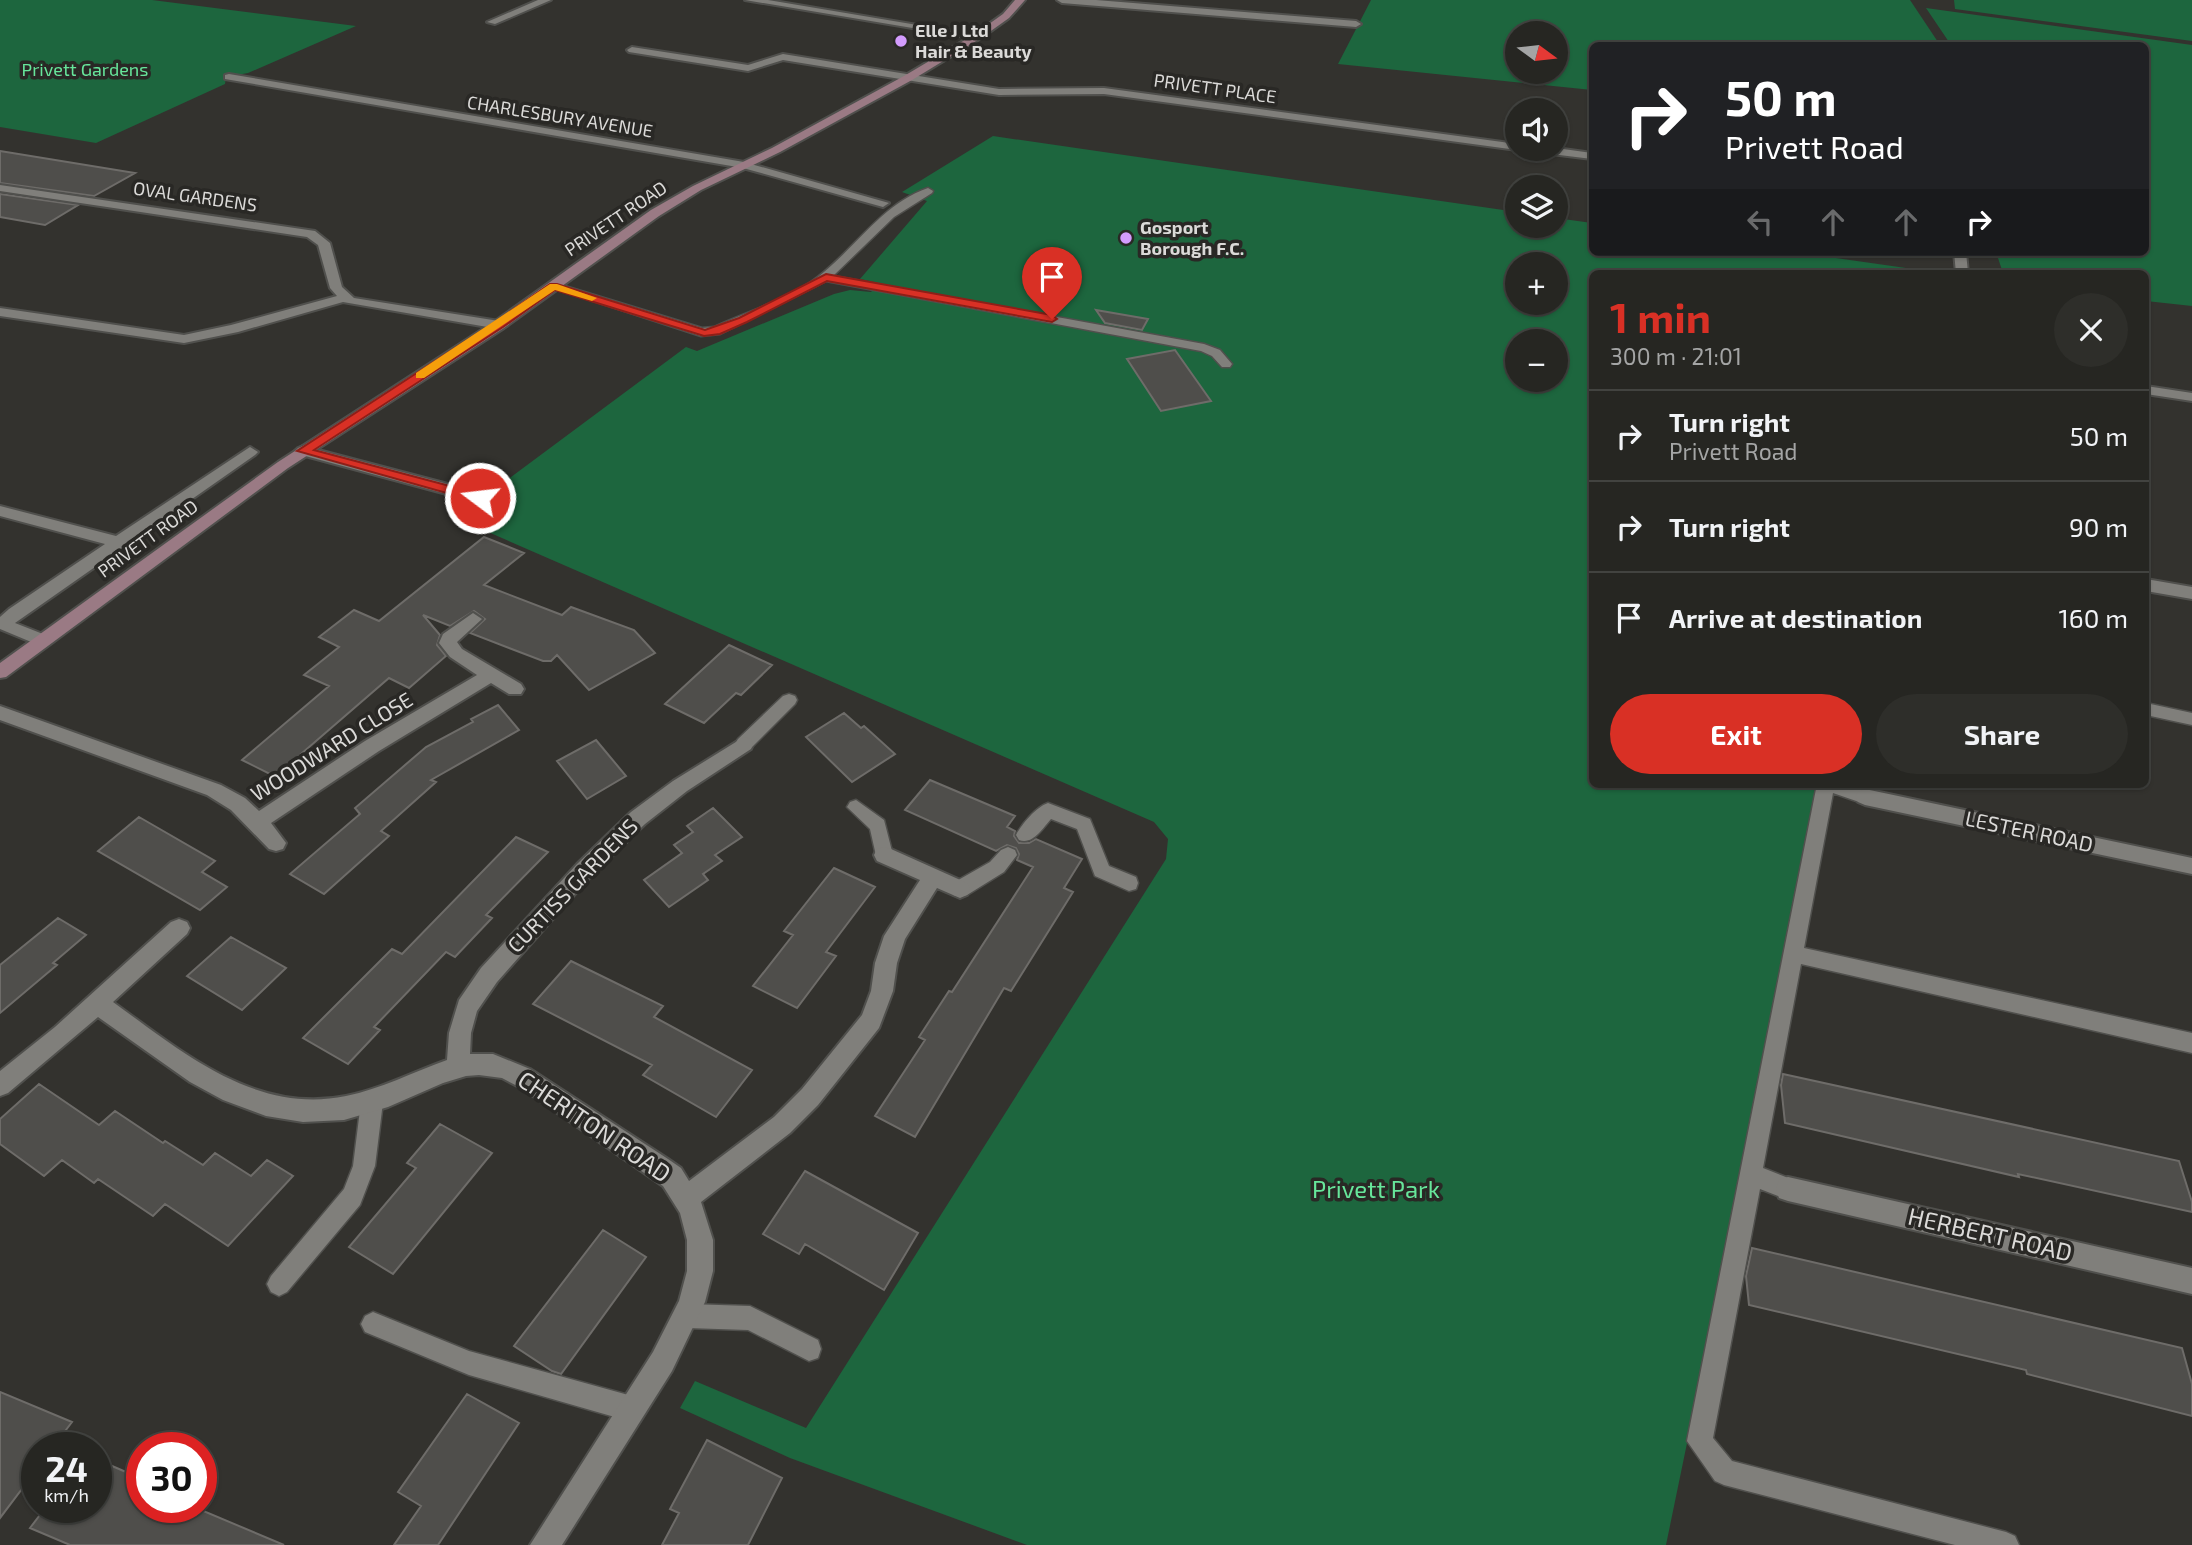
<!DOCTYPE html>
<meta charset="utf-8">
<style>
:root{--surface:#262622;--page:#2e2e2a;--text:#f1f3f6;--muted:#a4a5a5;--line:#424340;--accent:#d93025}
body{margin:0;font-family:"Exo 2",sans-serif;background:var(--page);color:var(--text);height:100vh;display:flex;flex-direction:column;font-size:26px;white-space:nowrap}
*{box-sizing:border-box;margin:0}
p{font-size:23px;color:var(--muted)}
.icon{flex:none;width:38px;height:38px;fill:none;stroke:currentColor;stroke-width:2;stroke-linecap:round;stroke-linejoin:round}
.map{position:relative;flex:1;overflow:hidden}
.side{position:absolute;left:1589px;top:270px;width:560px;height:518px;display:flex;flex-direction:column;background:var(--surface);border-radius:10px;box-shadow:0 2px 5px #0004,0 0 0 2px var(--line)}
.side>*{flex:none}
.banner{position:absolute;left:1589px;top:42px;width:560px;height:214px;border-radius:10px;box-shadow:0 2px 5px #0004,0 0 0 2px var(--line);background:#202124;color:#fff;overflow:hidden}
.needle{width:46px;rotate:105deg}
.fabs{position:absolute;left:1505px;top:21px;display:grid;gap:14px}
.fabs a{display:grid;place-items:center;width:63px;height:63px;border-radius:50%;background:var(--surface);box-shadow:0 2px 5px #0004,0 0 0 2px var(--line);font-size:35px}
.speed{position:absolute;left:21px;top:1432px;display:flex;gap:14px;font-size:35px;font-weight:700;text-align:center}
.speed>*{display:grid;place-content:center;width:91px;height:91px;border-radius:50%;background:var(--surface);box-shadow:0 2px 5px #0004,0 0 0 2px var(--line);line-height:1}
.speed small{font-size:18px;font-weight:400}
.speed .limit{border:10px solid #d22;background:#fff;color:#111}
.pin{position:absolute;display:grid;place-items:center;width:60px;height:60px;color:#fff;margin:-72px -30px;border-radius:50% 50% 50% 0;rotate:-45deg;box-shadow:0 0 7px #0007}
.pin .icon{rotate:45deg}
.me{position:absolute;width:77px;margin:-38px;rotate:285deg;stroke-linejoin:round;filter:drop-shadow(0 0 5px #0008)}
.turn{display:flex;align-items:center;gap:24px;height:147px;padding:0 21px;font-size:32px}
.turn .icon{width:91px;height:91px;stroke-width:2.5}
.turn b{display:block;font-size:49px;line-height:60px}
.lanes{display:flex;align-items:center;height:66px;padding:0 21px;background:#0003;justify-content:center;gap:35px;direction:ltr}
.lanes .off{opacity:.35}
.round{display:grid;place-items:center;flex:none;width:74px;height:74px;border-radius:37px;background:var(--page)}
.summary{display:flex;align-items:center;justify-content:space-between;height:119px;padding:0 21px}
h1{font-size:42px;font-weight:700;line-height:52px;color:var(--accent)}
.primary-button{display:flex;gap:14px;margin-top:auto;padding:14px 21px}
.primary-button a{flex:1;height:80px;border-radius:42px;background:var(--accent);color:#fff;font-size:28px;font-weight:700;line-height:80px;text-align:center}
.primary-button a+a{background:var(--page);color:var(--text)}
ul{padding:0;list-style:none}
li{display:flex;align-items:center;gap:21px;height:91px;padding:0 21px;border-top:2px solid var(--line)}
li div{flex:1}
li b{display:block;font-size:26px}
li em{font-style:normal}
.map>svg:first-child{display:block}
.green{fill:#1d663e;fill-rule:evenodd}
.building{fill:#4f4e4b;stroke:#6e6c69;stroke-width:2}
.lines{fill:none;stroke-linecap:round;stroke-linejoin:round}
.service-casing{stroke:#50504d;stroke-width:3}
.minor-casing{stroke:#50504d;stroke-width:4}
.secondary-casing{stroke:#50504d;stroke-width:4}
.service{fill:#807f7b;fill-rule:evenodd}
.minor{fill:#807f7b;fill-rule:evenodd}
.secondary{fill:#9a7a84;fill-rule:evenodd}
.route{fill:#d93025;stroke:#8d1f18;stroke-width:2}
.slow{fill:#f59e0b}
.poi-dot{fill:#d39cfd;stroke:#292825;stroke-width:2.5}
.labels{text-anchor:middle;stroke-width:7;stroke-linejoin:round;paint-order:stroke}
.far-poi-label{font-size:18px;font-weight:bold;fill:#dbdad8;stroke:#292825;text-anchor:start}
.far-park-label{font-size:18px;fill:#67e69b;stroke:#292825}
.far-street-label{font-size:18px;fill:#dbdad8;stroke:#292825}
.street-label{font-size:21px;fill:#dbdad8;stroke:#292825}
.near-street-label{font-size:24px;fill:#dbdad8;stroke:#292825}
.near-park-label{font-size:24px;fill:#67e69b;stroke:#292825}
</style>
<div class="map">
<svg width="2192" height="1545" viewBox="0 0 2192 1545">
<rect width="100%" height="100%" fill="#33322e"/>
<path class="green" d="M 0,0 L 152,0 L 356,26 L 248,73 L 226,77 L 225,84 L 96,143 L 0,127 Z
M 1371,0 L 1910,0 L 1940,45 L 1592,46 L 1592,90 L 1338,64 ZM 1517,33 L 1556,33 L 1556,72 L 1517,72 Z
M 1954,0 L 2192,0 L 2192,41 L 1955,9 Z
M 1926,8 L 2192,45 L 2192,306 L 2146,301 L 2146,273 L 2003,273 L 1996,252 L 2146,252 L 2146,46 L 1951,45 Z
M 993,136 L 1517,212 L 1517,226 L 1556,226 L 1556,218 L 1592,223 L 1592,252 L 1794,252 L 1941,273 L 1592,273 L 1592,784 L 1823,784 L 1666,1545 L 1027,1545 L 790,1458 L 680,1408 L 695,1381 L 806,1428 L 1166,859 L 1168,839 L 1154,822 L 456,518 L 686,347 L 697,351 L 834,294 L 850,290 L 871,292 L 879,283 L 860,279 L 927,201 L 902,192 ZM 1517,264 L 1556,264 L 1556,303 L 1517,303 ZM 1517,341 L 1556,341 L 1556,380 L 1517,380 Z"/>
<path class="building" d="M 0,151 L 135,173 L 94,196 L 0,183 Z
M 0,194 L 78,205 L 45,225 L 0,217 Z
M 1096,310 L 1148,319 L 1142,330 L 1105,323 Z
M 1175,350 L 1211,401 L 1161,411 L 1127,359 Z
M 484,537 L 524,553 L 484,585 L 562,615 L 571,607 L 634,630 L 655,653 L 589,690 L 557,655 L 551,661 L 543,661 L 470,633 L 485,619 L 474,611 L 450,626 L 423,615 L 440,635 L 437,645 L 446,656 L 409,688 L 389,678 L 301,754 L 305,756 L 278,778 L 242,760 L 329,686 L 304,675 L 339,647 L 319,637 L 354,610 L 379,621 Z
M 729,645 L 772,665 L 741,695 L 736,693 L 704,723 L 665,704 Z
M 498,705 L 519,730 L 431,780 L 436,782 L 381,831 L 389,836 L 324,894 L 290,874 L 360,814 L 355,808 L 426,747 L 473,722 L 471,719 Z
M 844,713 L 861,728 L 864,726 L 895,754 L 852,782 L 806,737 Z
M 596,740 L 626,776 L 587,799 L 557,761 Z
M 930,780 L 1015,816 L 1007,827 L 1015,831 L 1014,836 L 1019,843 L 1029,843 L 1036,839 L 1082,859 L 1064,888 L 1073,892 L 1011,991 L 1004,988 L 915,1137 L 875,1116 L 925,1040 L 919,1037 L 949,991 L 952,992 L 1033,867 L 1017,860 L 1019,854 L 1016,848 L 1007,845 L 996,851 L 905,810 Z
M 713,808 L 742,837 L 715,855 L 722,861 L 703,874 L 708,880 L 669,907 L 644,880 L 682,853 L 674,845 L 693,832 L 687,826 Z
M 139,817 L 215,861 L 202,872 L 227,887 L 200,910 L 98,851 Z
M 516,837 L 548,852 L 486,915 L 492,918 L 455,957 L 446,952 L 374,1027 L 380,1030 L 348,1064 L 303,1038 L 392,949 L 402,954 Z
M 834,868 L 875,887 L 826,952 L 836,956 L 797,1008 L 753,986 L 793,935 L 784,931 Z
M 58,918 L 86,935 L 53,963 L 57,965 L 0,1013 L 0,965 Z
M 231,937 L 286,968 L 242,1010 L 187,976 Z
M 571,961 L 663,1006 L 654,1017 L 752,1070 L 716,1117 L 643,1075 L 652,1065 L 533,1004 Z
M 1783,1074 L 2179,1161 L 2192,1202 L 2192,1212 L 2018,1174 L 2019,1177 L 1785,1123 L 1781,1085 Z
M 39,1084 L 99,1125 L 115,1111 L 163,1143 L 165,1141 L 203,1165 L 215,1153 L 251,1176 L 267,1160 L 293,1176 L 228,1246 L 165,1204 L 153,1216 L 98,1179 L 94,1183 L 62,1160 L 44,1176 L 0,1144 L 0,1119 Z
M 440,1124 L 492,1153 L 393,1274 L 349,1247 L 416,1168 L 407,1163 Z
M 805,1171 L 918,1233 L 884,1290 L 805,1244 L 799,1254 L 763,1234 Z
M 603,1230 L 646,1257 L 561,1374 L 552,1371 L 514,1346 Z
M 1752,1248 L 2182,1348 L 2192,1384 L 2192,1416 L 2027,1374 L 2026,1370 L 1749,1305 L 1746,1276 Z
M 0,1392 L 72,1422 L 53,1447 L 37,1447 L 37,1469 L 0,1518 Z
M 467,1394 L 519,1423 L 438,1545 L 394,1545 L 421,1506 L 398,1492 Z
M 707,1440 L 782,1478 L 748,1545 L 662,1545 L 679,1513 L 670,1509 Z
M 96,1459 L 142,1479 L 142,1507 L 194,1507 L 284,1545 L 70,1545 L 30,1528 L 46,1507 L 96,1507 Z"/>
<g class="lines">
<defs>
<path id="service" d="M 928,188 L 933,191 L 932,193 L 894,217 L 833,276 L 1204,344 L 1220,350 L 1232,364 L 1230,367 L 1222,367 L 1212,356 L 1201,351 L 826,281 L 720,334 L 701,336 L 548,286 L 558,284 L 702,328 L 714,327 C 745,313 782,301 811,282 C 852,254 880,204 928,188 Z
M 789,694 L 795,696 L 797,700 L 795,704 L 750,749 L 738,749 L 735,744 L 738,739 L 783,696 Z
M 2146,703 L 2192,713 L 2192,725 L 2146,715 Z
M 1817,784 L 1849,784 L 1871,792 L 1874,797 L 1871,802 L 1865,804 L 1833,793 L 1804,948 L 2192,1033 L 2192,1053 L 1801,964 L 1763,1168 L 1796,1181 L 1799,1189 L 1796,1197 L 1788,1200 L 1760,1189 L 1713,1438 L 1732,1461 L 2006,1532 L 2015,1536 L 2019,1545 L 1955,1545 L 1724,1485 L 1715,1481 L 1687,1441 Z
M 856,800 L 884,820 L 893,855 L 891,860 L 884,863 L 877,860 L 870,829 L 847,807 L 850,802 Z
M 1048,803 L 1090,819 L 1109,866 L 1136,877 L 1138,883 L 1136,889 L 1129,891 L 1095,876 L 1077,829 L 1051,819 C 1042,829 1033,845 1019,840 L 1016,835 C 1022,824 1036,807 1048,803 Z
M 1008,847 L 1015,850 L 1017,855 L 1004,872 L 967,895 L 960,897 L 953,895 L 951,889 L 953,883 L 990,862 L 1001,850 Z
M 372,1092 L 380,1095 L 383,1102 L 375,1166 L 360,1205 L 287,1292 L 279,1296 L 271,1292 L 267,1284 L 271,1276 L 344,1189 L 353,1166 L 361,1102 L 364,1095 Z
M 688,1304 L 750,1306 L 818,1340 L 821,1349 L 818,1358 L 809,1361 L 748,1330 L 688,1328 L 680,1324 L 676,1316 L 680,1308 Z
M 373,1312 L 469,1351 L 632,1396 L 641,1400 L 645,1409 L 641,1418 L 632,1422 L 469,1375 L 365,1332 L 361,1324 L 365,1316 Z"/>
<path id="minor" d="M 538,0 L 551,0 L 495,24 L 487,22 Z
M 745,0 L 768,0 L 983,36 L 978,39 Z
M 1057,0 L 1096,0 L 1356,21 L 1361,24 L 1356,27 L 1062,3 Z
M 632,47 L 748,65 L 783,54 L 999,89 L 1104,88 L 1517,144 L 1517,149 L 1521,149 L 1517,150 L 1104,94 L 999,95 L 783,60 L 748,71 L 629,52 L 627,50 Z
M 229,74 L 744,162 L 889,203 L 883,207 L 743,168 L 225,79 L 225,75 Z
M 1556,148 L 1592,153 L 1592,159 L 1535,152 L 1529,149 Z
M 0,185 L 315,231 L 330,243 L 342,287 L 354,298 L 499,321 L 506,325 L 499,329 L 343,302 L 238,332 L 184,343 L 0,316 L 0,308 L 184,335 L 231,325 L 337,296 L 330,288 L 318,245 L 307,237 L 0,191 Z
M 1954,252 L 1966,252 L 1968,273 L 1956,273 Z
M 2146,386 L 2192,393 L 2192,401 L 2146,394 Z
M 303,446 L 486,494 L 488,498 L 480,503 L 298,454 L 295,451 L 298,448 Z
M 250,447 L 258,452 L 255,455 L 15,623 L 48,636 L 51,640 L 48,644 L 36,644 L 0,629 L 0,617 L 9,609 L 105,544 L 0,516 L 0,506 L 116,536 Z
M 2146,579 L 2192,587 L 2192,599 L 2146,591 Z
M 473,613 L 482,619 L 457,642 L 462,649 L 521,684 L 524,689 L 521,694 L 509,694 L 491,683 L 379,751 L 271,823 L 286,843 L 283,849 L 276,851 L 269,849 L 231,810 L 207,795 L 0,720 L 0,706 L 221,785 L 245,798 L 259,811 L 365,741 L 477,675 L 450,657 L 439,643 L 443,634 Z
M 744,737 L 751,739 L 753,744 L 751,749 L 687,791 L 645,824 L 591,876 L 497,982 L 477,1011 L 471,1033 L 470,1054 L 493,1054 L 530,1069 L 668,1159 L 681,1168 L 689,1181 L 774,1117 L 802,1089 L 862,1015 L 871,991 L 875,963 L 884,936 L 920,880 L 877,861 L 874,855 L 877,849 L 884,847 L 891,849 L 967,883 L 970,889 L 967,895 L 960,898 L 937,888 L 905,939 L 897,963 L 893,991 L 879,1028 L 818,1105 L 790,1133 L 701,1202 L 713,1240 L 713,1271 L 705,1302 L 672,1371 L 562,1545 L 530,1545 L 653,1352 L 679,1301 L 687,1271 L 687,1240 L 680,1213 L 663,1186 L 523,1089 L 502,1078 L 479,1075 L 466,1076 L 443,1083 L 388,1107 L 344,1120 L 303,1122 L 266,1116 L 223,1100 L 190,1082 L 98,1017 L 8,1093 L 0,1096 L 0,1071 L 55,1027 L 171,922 L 179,919 L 187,922 L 190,928 L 187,934 L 113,1002 C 181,1051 255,1115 346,1096 C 381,1089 413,1072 447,1060 L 449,1033 L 459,1000 L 481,968 L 577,864 L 631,812 L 673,781 Z
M 1865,789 L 2192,858 L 2192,874 L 1865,805 L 1858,802 L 1855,797 L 1858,792 Z
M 1788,1177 L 2192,1268 L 2192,1294 L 1788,1201 L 1779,1198 L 1776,1189 L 1779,1180 Z"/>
<path id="secondary" d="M 1015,0 L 1025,0 L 1009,18 L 981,38 L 912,80 L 780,152 L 701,190 L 659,216 L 504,328 L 288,468 L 6,677 L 0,678 L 0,663 L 278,462 L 494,322 L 651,210 L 693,186 L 772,148 L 904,76 L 975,34 L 1003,14 Z"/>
</defs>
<use href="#service" class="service-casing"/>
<use href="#minor" class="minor-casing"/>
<use href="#secondary" class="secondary-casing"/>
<use href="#service" class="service"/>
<use href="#minor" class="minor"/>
<use href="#secondary" class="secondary"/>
</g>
<path class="route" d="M 826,274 L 1052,315 L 1057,319 L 1052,322 L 827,281 L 747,322 L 720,334 L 704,336 L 555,290 L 503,327 L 314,450 L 484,495 L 484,501 L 475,501 L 297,451 L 495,322 L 550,284 L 557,284 L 705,330 L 739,318 Z"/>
<path class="slow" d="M 550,284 L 557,284 L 597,298 L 592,301 L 555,290 L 424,378 L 416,378 L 416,373 Z"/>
<g class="poi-dot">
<circle cx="901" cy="41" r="7"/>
<circle cx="1126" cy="238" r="7"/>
</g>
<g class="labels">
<g class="far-poi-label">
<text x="915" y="37">Elle J Ltd<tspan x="915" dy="21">Hair &amp; Beauty</tspan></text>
<text x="1140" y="234">Gosport<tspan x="1140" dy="21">Borough F.C.</tspan></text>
</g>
<g class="far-park-label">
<text x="85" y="76">Privett Gardens</text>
</g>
<g class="far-street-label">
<text transform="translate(1215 89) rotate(8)" y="6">PRIVETT PLACE</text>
<text transform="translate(560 117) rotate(9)" y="6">CHARLESBURY AVENUE</text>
<text transform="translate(195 197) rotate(8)" y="6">OVAL GARDENS</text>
<text transform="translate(616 219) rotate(-34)" y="6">PRIVETT ROAD</text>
<text transform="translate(148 539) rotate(-36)" y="6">PRIVETT ROAD</text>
</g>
<g class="street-label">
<text transform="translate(332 747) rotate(-32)" y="7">WOODWARD CLOSE</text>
<text transform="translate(2029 832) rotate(12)" y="7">LESTER ROAD</text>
<text transform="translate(573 886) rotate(-46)" y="7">CURTISS GARDENS</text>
</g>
<g class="near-street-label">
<text transform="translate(594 1127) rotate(34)" y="8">CHERITON ROAD</text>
<text transform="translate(1990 1235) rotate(13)" y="8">HERBERT ROAD</text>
</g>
<g class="near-park-label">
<text x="1376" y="1198">Privett Park</text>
</g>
</g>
</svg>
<div class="fabs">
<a><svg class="needle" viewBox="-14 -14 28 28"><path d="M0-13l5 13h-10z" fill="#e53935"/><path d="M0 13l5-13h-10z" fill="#a4a5a5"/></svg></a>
<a><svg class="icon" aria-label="sound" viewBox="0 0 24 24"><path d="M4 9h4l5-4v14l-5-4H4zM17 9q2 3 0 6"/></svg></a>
<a><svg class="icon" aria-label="layers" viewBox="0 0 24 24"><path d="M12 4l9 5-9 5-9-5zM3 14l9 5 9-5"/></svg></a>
<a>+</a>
<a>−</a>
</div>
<div class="speed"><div>24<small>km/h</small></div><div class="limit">30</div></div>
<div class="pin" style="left:1052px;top:319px;background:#d93025"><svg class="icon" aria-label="arrive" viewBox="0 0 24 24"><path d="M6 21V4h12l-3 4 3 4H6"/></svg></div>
<svg class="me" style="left:480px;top:498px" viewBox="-20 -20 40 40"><circle r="17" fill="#d93025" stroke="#fff" stroke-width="3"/><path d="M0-11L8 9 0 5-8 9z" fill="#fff"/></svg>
<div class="banner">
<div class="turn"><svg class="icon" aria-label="right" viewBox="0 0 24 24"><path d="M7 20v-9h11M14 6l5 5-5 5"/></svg><div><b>50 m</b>Privett Road</div></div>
<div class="lanes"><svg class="icon off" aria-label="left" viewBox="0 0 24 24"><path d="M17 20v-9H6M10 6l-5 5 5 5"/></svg><svg class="icon off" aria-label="ahead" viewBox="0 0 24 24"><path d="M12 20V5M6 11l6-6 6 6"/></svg><svg class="icon off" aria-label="ahead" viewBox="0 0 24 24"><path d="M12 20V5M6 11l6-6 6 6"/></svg><svg class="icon" aria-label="right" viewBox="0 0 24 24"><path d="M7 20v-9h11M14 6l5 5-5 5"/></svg></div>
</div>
<section class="side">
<div class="summary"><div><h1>1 min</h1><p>300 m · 21:01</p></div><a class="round"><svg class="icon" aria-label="close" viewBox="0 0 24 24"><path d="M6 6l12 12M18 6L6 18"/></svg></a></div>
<ul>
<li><svg class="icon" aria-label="right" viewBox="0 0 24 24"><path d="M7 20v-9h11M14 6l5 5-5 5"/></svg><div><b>Turn right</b><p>Privett Road</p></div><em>50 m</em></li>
<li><svg class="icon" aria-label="right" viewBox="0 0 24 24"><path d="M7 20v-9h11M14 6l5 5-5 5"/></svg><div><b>Turn right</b></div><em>90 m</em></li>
<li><svg class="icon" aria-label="arrive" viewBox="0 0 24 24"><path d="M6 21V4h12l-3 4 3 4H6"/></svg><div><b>Arrive at destination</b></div><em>160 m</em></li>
</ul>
<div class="primary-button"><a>Exit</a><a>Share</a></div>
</section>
</div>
